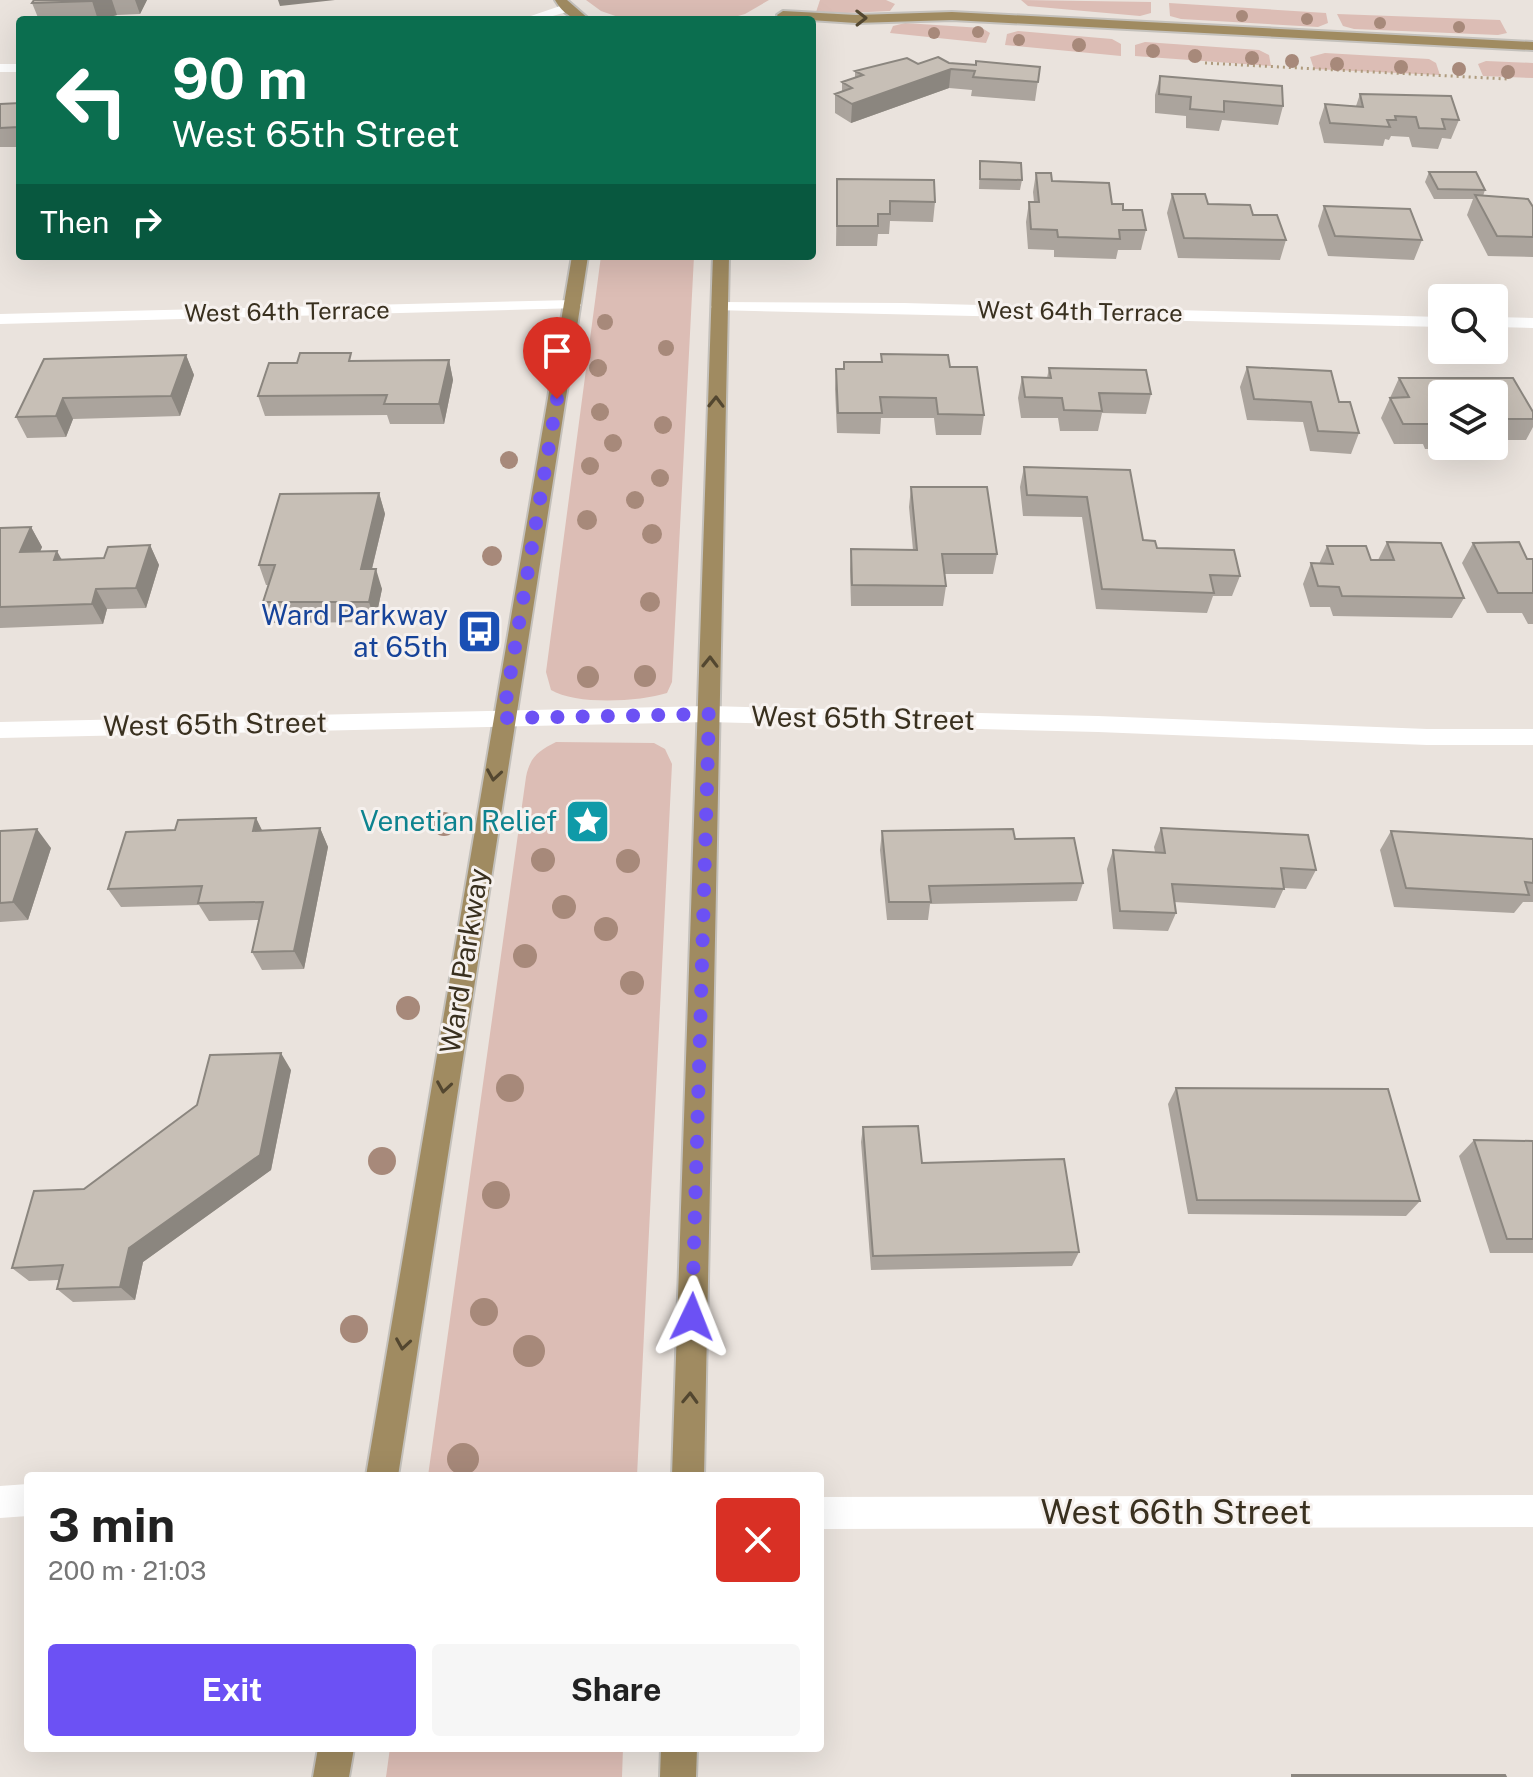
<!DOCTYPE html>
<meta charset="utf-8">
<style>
:root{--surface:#fff;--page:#f6f6f6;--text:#222;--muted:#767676;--accent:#6c51f4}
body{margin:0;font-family:"Public Sans",sans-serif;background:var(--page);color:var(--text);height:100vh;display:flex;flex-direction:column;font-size:30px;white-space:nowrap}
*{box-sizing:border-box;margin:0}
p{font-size:26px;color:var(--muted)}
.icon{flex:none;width:44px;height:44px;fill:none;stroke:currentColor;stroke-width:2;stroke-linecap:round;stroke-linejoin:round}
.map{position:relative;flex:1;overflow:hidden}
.sheet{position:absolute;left:24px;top:1472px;width:800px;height:280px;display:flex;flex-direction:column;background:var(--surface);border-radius:8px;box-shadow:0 8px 32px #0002}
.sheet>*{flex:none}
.hud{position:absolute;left:16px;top:16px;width:800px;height:244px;border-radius:8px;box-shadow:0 8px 32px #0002;background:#0b6e4f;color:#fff;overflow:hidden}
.buttons{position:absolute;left:1428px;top:284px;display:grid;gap:16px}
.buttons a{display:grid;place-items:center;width:80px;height:80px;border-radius:8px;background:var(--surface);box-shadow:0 8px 32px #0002;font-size:40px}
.pin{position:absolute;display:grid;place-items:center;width:68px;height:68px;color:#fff;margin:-82px -34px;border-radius:50% 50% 50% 0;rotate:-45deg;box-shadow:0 0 8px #0007}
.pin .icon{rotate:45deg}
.me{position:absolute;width:88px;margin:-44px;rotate:2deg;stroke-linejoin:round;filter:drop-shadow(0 0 6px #0008)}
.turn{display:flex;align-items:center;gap:28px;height:168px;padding:0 24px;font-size:36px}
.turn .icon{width:104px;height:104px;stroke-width:2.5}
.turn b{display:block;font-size:56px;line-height:68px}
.then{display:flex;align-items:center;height:76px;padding:0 24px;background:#0003;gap:16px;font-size:30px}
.round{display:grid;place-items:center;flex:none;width:84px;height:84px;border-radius:8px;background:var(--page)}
.overview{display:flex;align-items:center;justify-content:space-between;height:136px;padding:0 24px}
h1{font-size:48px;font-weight:700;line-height:60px}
.action{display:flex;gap:16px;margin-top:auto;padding:16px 24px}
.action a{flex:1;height:92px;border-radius:8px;background:var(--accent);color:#fff;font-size:32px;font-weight:700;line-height:92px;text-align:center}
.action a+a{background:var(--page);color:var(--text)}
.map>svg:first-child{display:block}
.green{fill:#dcbdb5}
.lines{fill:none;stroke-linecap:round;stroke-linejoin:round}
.major-casing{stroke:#c4c1bc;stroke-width:4}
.path{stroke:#ae9b7d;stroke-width:3;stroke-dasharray:2 4;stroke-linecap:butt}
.minor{fill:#fff;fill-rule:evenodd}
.major{fill:#a08b61;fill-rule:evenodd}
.tree{fill:#a7897a}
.wall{fill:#aba49d}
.shaded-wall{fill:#8b867f}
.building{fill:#c7bfb6;stroke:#8b867f;stroke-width:2}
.oneway{stroke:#534730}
.route{stroke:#6c51f4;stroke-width:14;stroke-dasharray:0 25.2}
.labels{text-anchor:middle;stroke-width:6;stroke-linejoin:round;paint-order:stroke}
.far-street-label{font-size:24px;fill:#39301f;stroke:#f6f1ee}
.transit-label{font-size:28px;fill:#164399;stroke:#f6f1ee;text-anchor:end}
.street-label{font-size:28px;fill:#39301f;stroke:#f6f1ee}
.culture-label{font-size:28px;fill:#0d838f;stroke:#f6f1ee;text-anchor:end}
.near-street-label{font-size:34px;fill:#39301f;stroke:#f6f1ee}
</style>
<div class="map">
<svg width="1533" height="1777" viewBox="0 0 1533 1777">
<rect width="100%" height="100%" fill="#eae3dd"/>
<path class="green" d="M 586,0 L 769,0 L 745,14 L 724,20 L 627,20 L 601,11 Z
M 820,0 L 886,0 L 895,4 L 890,11 L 825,14 L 816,12 Z
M 1021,0 L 1151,2 L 1151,13 L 1140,16 L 1028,6 Z
M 1169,3 L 1326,13 L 1328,23 L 1318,27 L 1181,19 L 1170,16 Z
M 1337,14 L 1500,20 L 1507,33 L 1498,35 L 1354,29 L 1343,26 Z
M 905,23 L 982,28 L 990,33 L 986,43 L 890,33 L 893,26 Z
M 1018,31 L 1112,39 L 1121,44 L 1121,56 L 1005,45 L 1007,34 Z
M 1145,42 L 1259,50 L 1269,55 L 1271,66 L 1135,56 L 1135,45 Z
M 1325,53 L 1429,59 L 1436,63 L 1440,75 L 1314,69 L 1310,57 Z
M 1486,61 L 1533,63 L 1533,78 L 1483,76 L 1478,64 Z
M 601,256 L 694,256 L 672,682 L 667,693 C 639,702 575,705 551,690 L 546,672 Z
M 556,742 L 654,743 L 665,749 L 672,764 L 637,1476 L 428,1476 L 526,777 C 530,757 538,751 556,742 Z
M 390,1748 L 623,1748 L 622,1777 L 386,1777 Z"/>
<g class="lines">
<defs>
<path id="major" d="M 555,0 L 567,0 L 590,20 C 573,20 564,15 555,0 Z
M 783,11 L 856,15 L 952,12 L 1533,42 L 1533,50 L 952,20 L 856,23 L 779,18 L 777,15 Z
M 572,256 L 588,256 L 398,1476 L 366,1476 Z
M 713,256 L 729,256 L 704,1476 L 672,1476 Z
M 318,1748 L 354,1748 L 349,1777 L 313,1777 Z
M 661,1748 L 697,1748 L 696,1777 L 660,1777 Z"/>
</defs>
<use href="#major" class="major-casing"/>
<path class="path" d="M 1205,63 L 1507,79"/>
<path class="minor" d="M 566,4 L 572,8 L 570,11 L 539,20 L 519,20 Z
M 0,64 L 20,64 L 20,72 L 0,72 Z
M 573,300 L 579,302 L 581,305 L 579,308 L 0,324 L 0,314 Z
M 719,302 L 904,303 L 1442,317 L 1442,327 L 713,310 L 711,307 L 713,304 Z
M 1494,317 L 1533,318 L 1533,328 L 1494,327 Z
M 709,706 L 1098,716 L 1427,729 L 1533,729 L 1533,745 L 1427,745 L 1098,732 L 709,722 L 0,738 L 0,722 Z
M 28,1484 L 28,1516 L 0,1518 L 0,1486 Z
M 1533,1495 L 1533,1527 L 820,1529 L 820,1497 Z"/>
<use href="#major" class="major"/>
</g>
<g class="tree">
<circle cx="1242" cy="16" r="6"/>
<circle cx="1307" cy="19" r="6"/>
<circle cx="1380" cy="23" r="6"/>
<circle cx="1459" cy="27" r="6"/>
<circle cx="978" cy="32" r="6"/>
<circle cx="934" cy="33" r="6"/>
<circle cx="1019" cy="40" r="6"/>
<circle cx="1079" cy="45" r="7"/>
<circle cx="1153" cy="51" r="7"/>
<circle cx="1195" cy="56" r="7"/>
<circle cx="1252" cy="58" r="7"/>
<circle cx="1292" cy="61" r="7"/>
<circle cx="1337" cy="64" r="7"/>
<circle cx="1401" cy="67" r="7"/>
<circle cx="1459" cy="69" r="7"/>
<circle cx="1508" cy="72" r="7"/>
<circle cx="605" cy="322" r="8"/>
<circle cx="666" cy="348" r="8"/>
<circle cx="598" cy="368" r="9"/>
<circle cx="600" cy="412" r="9"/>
<circle cx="663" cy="425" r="9"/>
<circle cx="613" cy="443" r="9"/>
<circle cx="509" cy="460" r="9"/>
<circle cx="590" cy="466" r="9"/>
<circle cx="660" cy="478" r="9"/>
<circle cx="635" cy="500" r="9"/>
<circle cx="587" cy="520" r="10"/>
<circle cx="652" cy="534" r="10"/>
<circle cx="492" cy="556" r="10"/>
<circle cx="650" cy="602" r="10"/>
<circle cx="645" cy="676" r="11"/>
<circle cx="588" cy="677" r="11"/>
<circle cx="444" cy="824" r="12"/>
<circle cx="543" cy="860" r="12"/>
<circle cx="628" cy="861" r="12"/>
<circle cx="564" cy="907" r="12"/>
<circle cx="606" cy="929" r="12"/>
<circle cx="525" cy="956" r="12"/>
<circle cx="632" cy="983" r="12"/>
<circle cx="408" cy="1008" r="12"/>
<circle cx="510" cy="1088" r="14"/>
<circle cx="382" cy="1161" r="14"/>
<circle cx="496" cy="1195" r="14"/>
<circle cx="484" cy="1312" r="14"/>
<circle cx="354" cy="1329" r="14"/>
<circle cx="529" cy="1351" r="16"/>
<circle cx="463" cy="1459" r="16"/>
</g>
<path class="wall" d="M 34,0 L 147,0 L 140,14 L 117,15 L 98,20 L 39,20 L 32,3 Z
M 949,63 L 1040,67 L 1035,101 L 971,96 L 972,90 L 949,88 L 851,123 L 835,113 L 835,94 L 842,92 L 842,82 L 855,78 L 855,71 L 918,64 Z
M 1160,76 L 1283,106 L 1278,125 L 1222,120 L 1219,131 L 1186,128 L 1186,116 L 1155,113 L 1155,95 Z
M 1360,94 L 1459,120 L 1451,139 L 1442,138 L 1438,149 L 1412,147 L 1409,137 L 1391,136 L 1389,140 L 1385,139 L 1383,146 L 1324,143 L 1319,123 L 1325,104 L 1356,106 Z
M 20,103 L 20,147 L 0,147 L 0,104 Z
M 980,161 L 1022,180 L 1020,190 L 979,189 Z
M 1429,172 L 1485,190 L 1483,196 L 1533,207 L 1533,257 L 1488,256 L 1467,215 L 1473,199 L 1434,199 L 1425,182 Z
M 1036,173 L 1052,181 L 1112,204 L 1123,210 L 1146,230 L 1141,250 L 1118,250 L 1116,259 L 1054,257 L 1054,250 L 1028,249 L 1026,222 L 1029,202 L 1034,202 L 1033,192 Z
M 837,179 L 935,202 L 933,222 L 890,221 L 889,234 L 878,234 L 877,246 L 836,246 Z
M 1172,194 L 1253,215 L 1286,240 L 1280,260 L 1178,258 L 1167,213 Z
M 1324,206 L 1422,240 L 1414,260 L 1328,256 L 1318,226 Z
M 881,354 L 950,367 L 984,415 L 981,435 L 936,435 L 934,418 L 881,418 L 880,434 L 837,433 L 835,389 L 836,369 L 843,369 L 881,362 Z
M 186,355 L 194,375 L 180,416 L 73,419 L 66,437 L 27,438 L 16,417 L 44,359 Z
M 449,360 L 453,380 L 444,424 L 390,424 L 387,415 L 265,416 L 258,396 L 297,363 L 353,361 Z
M 1247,367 L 1339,402 L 1359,433 L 1351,454 L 1310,451 L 1303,422 L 1247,420 L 1240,387 Z
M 1049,368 L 1151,394 L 1146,414 L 1102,413 L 1098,431 L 1060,431 L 1058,418 L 1021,418 L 1018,398 L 1022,377 L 1047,378 Z
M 1399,378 L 1513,378 L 1533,412 L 1533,427 L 1526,440 L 1494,440 L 1494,394 L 1442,394 L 1442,446 L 1464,446 L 1462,449 L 1425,449 L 1423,444 L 1394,444 L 1381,418 Z
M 1024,467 L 1130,470 L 1143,540 L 1157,548 L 1240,576 L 1232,596 L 1213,596 L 1207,613 L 1096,609 L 1082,517 L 1023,516 L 1020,487 Z
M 911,487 L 997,554 L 993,574 L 945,574 L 946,586 L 943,606 L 851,606 L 850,570 L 851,549 L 913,550 L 909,507 Z
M 379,493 L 385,514 L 372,569 L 382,589 L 375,622 L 271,623 L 263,602 L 268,585 L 266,585 L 259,565 Z
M 31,527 L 42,547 L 40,551 L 62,559 L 104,558 L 150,545 L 159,565 L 146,608 L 107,609 L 103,624 L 0,628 L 0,528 Z
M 1387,542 L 1464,598 L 1452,618 L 1333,616 L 1330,607 L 1310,607 L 1303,584 L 1311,563 L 1319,564 L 1327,546 L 1371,560 L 1378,560 Z
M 1473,543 L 1527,559 L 1533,559 L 1533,624 L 1528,624 L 1522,613 L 1487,613 L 1462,563 Z
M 256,818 L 262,830 L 320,828 L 328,847 L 304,969 L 262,970 L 252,952 L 259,920 L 209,921 L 199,905 L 121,907 L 108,889 L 175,830 Z
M 1161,828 L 1316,870 L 1306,889 L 1284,888 L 1275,908 L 1174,902 L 1176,913 L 1168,931 L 1113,929 L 1107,869 L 1113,850 L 1155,852 L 1154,847 Z
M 0,831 L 51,848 L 28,920 L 0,922 Z
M 882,831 L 1015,839 L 1083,883 L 1077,901 L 930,904 L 928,920 L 887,920 L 880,850 Z
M 1391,831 L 1533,839 L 1533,902 L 1523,902 L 1514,913 L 1394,907 L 1380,850 Z
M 291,1070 L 271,1170 L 143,1262 L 135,1300 L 73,1302 L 57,1289 L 59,1280 L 29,1281 L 12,1268 L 84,1189 Z
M 1176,1088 L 1420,1201 L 1406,1216 L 1188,1214 L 1168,1104 Z
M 863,1127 L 922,1163 L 1079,1252 L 1072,1266 L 871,1270 L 861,1142 Z
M 1474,1140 L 1533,1141 L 1533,1253 L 1490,1253 L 1459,1156 Z"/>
<path class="shaded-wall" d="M 96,0 L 112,0 L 117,15 L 98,20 L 92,1 Z
M 135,0 L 147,0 L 140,14 Z
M 278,0 L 335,0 L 280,6 Z
M 951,69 L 949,88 L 851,123 L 852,104 Z
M 186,355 L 194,375 L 180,416 L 171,396 Z
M 449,360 L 453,380 L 444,424 L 439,404 Z
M 63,398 L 73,419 L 66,437 L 56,416 Z
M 379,493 L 385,514 L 367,589 L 361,569 Z
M 31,527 L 42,547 L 32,572 L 20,552 Z
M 150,545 L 159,565 L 146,608 L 136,588 Z
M 57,551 L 68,571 L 54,560 Z
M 376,569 L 382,589 L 375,622 L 369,602 Z
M 96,589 L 107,609 L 103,624 L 92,604 Z
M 256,818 L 265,837 L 253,831 Z
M 320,828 L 328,847 L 304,969 L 294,951 Z
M 37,829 L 51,848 L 28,920 L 13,902 Z
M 281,1053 L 291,1070 L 271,1170 L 143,1262 L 135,1300 L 120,1287 L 129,1248 Z"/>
<path class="building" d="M 34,0 L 96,0 L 92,1 L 32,3 Z
M 938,57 L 949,63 L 976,65 L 976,61 L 1040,67 L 1038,82 L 973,77 L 975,71 L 951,69 L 852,104 L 835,94 L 852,88 L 842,82 L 863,75 L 855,71 L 907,58 L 918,64 Z
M 1160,76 L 1282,86 L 1283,106 L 1224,101 L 1224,112 L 1190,109 L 1191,97 L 1159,94 Z
M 1360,94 L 1451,96 L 1459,120 L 1442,119 L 1445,129 L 1419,128 L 1416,117 L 1395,116 L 1396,120 L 1387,120 L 1390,127 L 1330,123 L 1325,104 L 1363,107 Z
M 20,103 L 20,125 L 19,127 L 0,128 L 0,104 Z
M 980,161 L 1021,163 L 1022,180 L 980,179 Z
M 1429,172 L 1476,172 L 1485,190 L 1438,189 Z
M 1036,173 L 1051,173 L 1052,181 L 1109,183 L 1112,204 L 1123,204 L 1123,210 L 1142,210 L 1146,230 L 1119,230 L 1120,239 L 1058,237 L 1057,230 L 1031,229 L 1029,202 L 1039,202 Z
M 837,179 L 934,180 L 935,202 L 890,201 L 890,214 L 878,214 L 878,226 L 837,226 Z
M 1172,194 L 1205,194 L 1208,204 L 1250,205 L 1253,215 L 1277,215 L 1286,240 L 1184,238 Z
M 1475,195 L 1528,199 L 1533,207 L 1533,237 L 1497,236 Z
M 1324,206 L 1410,209 L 1422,240 L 1335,236 Z
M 300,353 L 351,353 L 349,361 L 449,360 L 439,404 L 384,404 L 387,395 L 258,396 L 269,363 L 297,363 Z
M 881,354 L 948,355 L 950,367 L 977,367 L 984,415 L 938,414 L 936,398 L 880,397 L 882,413 L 838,413 L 836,369 L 844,369 L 844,362 L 882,362 Z
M 186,355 L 171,396 L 63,398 L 56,416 L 16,417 L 44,359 Z
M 1247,367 L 1331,371 L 1339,402 L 1350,402 L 1359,433 L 1318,431 L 1311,402 L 1254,399 Z
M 1049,368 L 1146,370 L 1151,394 L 1099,393 L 1102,411 L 1064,410 L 1062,398 L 1025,397 L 1022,377 L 1051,378 Z
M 1399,378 L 1513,378 L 1533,412 L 1533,419 L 1501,419 L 1494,407 L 1494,394 L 1442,394 L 1442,428 L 1435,428 L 1433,424 L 1403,424 L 1390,398 L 1409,397 Z
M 1024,467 L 1130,470 L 1143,540 L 1155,541 L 1157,548 L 1234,550 L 1240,576 L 1210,575 L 1214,593 L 1102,589 L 1087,497 L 1027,495 Z
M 911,487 L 987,487 L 997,554 L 942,554 L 946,586 L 852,585 L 851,549 L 917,550 Z
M 379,493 L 361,569 L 376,569 L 369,602 L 263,602 L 275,565 L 259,565 L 280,494 Z
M 31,527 L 20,552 L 57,551 L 54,560 L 104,558 L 108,547 L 150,545 L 136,588 L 96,589 L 92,604 L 0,607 L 0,528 Z
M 1387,542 L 1441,543 L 1464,598 L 1342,596 L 1339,587 L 1318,586 L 1311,563 L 1333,564 L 1327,546 L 1366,546 L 1371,560 L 1394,560 Z
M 1519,542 L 1527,559 L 1533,559 L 1533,593 L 1498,593 L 1473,543 Z
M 256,818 L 253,831 L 320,828 L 294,951 L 252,952 L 263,902 L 198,903 L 202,886 L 108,889 L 126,832 L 175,830 L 178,820 Z
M 1161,828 L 1308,835 L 1316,870 L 1281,868 L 1284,889 L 1172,884 L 1176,913 L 1120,911 L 1113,850 L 1165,853 Z
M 37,829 L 13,902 L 0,903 L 0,831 Z
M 1013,829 L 1015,839 L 1074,838 L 1083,883 L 929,886 L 931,902 L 889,902 L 882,831 Z
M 1391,831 L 1533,839 L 1533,883 L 1525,882 L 1529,895 L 1406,888 Z
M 281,1053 L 260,1155 L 129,1248 L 120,1287 L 57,1289 L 63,1265 L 12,1268 L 34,1191 L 84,1189 L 197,1105 L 210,1055 Z
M 1176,1088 L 1388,1089 L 1420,1201 L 1197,1200 Z
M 918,1126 L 922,1163 L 1064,1159 L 1079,1252 L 873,1256 L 863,1127 Z
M 1474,1140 L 1533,1141 L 1533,1239 L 1507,1239 Z
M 1292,1775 L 1505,1775 L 1506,1777 L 1292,1777 Z"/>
<defs><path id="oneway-chevron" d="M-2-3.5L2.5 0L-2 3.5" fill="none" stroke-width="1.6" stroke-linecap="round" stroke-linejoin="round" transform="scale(2)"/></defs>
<g class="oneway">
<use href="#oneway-chevron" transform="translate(861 18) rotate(-1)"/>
<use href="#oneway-chevron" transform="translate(716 402) rotate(-89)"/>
<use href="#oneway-chevron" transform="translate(710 662) rotate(-89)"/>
<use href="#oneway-chevron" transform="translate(494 775) rotate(99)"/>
<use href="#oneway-chevron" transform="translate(444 1087) rotate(99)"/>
<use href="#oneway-chevron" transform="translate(403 1344) rotate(99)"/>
<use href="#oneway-chevron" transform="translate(690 1398) rotate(-88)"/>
</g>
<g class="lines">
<path class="route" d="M 557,399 L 503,718 L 709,714 L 692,1317"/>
</g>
<defs>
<symbol id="bus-square" viewBox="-11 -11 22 22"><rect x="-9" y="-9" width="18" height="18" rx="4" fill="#1a4fb4" stroke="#f6f1ee"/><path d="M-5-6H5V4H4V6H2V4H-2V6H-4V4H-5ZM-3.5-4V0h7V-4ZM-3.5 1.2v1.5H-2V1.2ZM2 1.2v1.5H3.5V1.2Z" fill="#fff"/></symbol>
<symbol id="sight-square" viewBox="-11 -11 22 22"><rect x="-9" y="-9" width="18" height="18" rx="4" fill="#0f9aa8" stroke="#f6f1ee"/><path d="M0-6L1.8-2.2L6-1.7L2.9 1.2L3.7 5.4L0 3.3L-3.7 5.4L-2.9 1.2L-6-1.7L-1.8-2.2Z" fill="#fff"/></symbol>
</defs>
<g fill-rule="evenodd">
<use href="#bus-square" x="454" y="606" width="51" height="51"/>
<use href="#sight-square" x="562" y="796" width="51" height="51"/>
</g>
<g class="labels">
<g class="far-street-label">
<text transform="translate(287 312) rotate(-1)" y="8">West 64th Terrace</text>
<text transform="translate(1080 312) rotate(1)" y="8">West 64th Terrace</text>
</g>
<g class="transit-label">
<text x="448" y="625">Ward Parkway<tspan x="448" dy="32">at 65th</tspan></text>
</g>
<g class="street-label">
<text transform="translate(863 718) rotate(1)" y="10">West 65th Street</text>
<text transform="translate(215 724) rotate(-1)" y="10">West 65th Street</text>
<text transform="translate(464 961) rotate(-81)" y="10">Ward Parkway</text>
</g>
<g class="culture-label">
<text x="557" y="831">Venetian Relief</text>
</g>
<g class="near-street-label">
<text x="1176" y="1524">West 66th Street</text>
</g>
</g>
</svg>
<div class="buttons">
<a><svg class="icon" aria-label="search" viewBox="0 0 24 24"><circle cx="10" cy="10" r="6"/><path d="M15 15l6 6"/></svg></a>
<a><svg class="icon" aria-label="layers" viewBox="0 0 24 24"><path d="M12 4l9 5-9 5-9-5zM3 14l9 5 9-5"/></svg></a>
</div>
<div class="pin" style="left:557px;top:399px;background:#d93025"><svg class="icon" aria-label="arrive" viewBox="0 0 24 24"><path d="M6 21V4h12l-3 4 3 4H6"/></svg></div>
<svg class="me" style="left:692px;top:1317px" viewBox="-20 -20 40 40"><path d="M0-17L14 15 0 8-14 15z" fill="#6c51f4" stroke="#fff" stroke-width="4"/></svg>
<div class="hud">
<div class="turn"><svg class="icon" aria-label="left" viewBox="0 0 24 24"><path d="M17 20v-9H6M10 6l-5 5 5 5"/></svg><div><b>90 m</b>West 65th Street</div></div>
<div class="then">Then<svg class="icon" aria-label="right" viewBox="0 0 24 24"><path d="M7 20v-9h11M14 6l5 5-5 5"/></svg></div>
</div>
<section class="sheet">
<div class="overview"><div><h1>3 min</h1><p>200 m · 21:03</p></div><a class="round" style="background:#d93025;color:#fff"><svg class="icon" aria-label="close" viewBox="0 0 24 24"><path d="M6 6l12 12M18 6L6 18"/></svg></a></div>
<div class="action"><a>Exit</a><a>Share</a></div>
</section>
</div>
